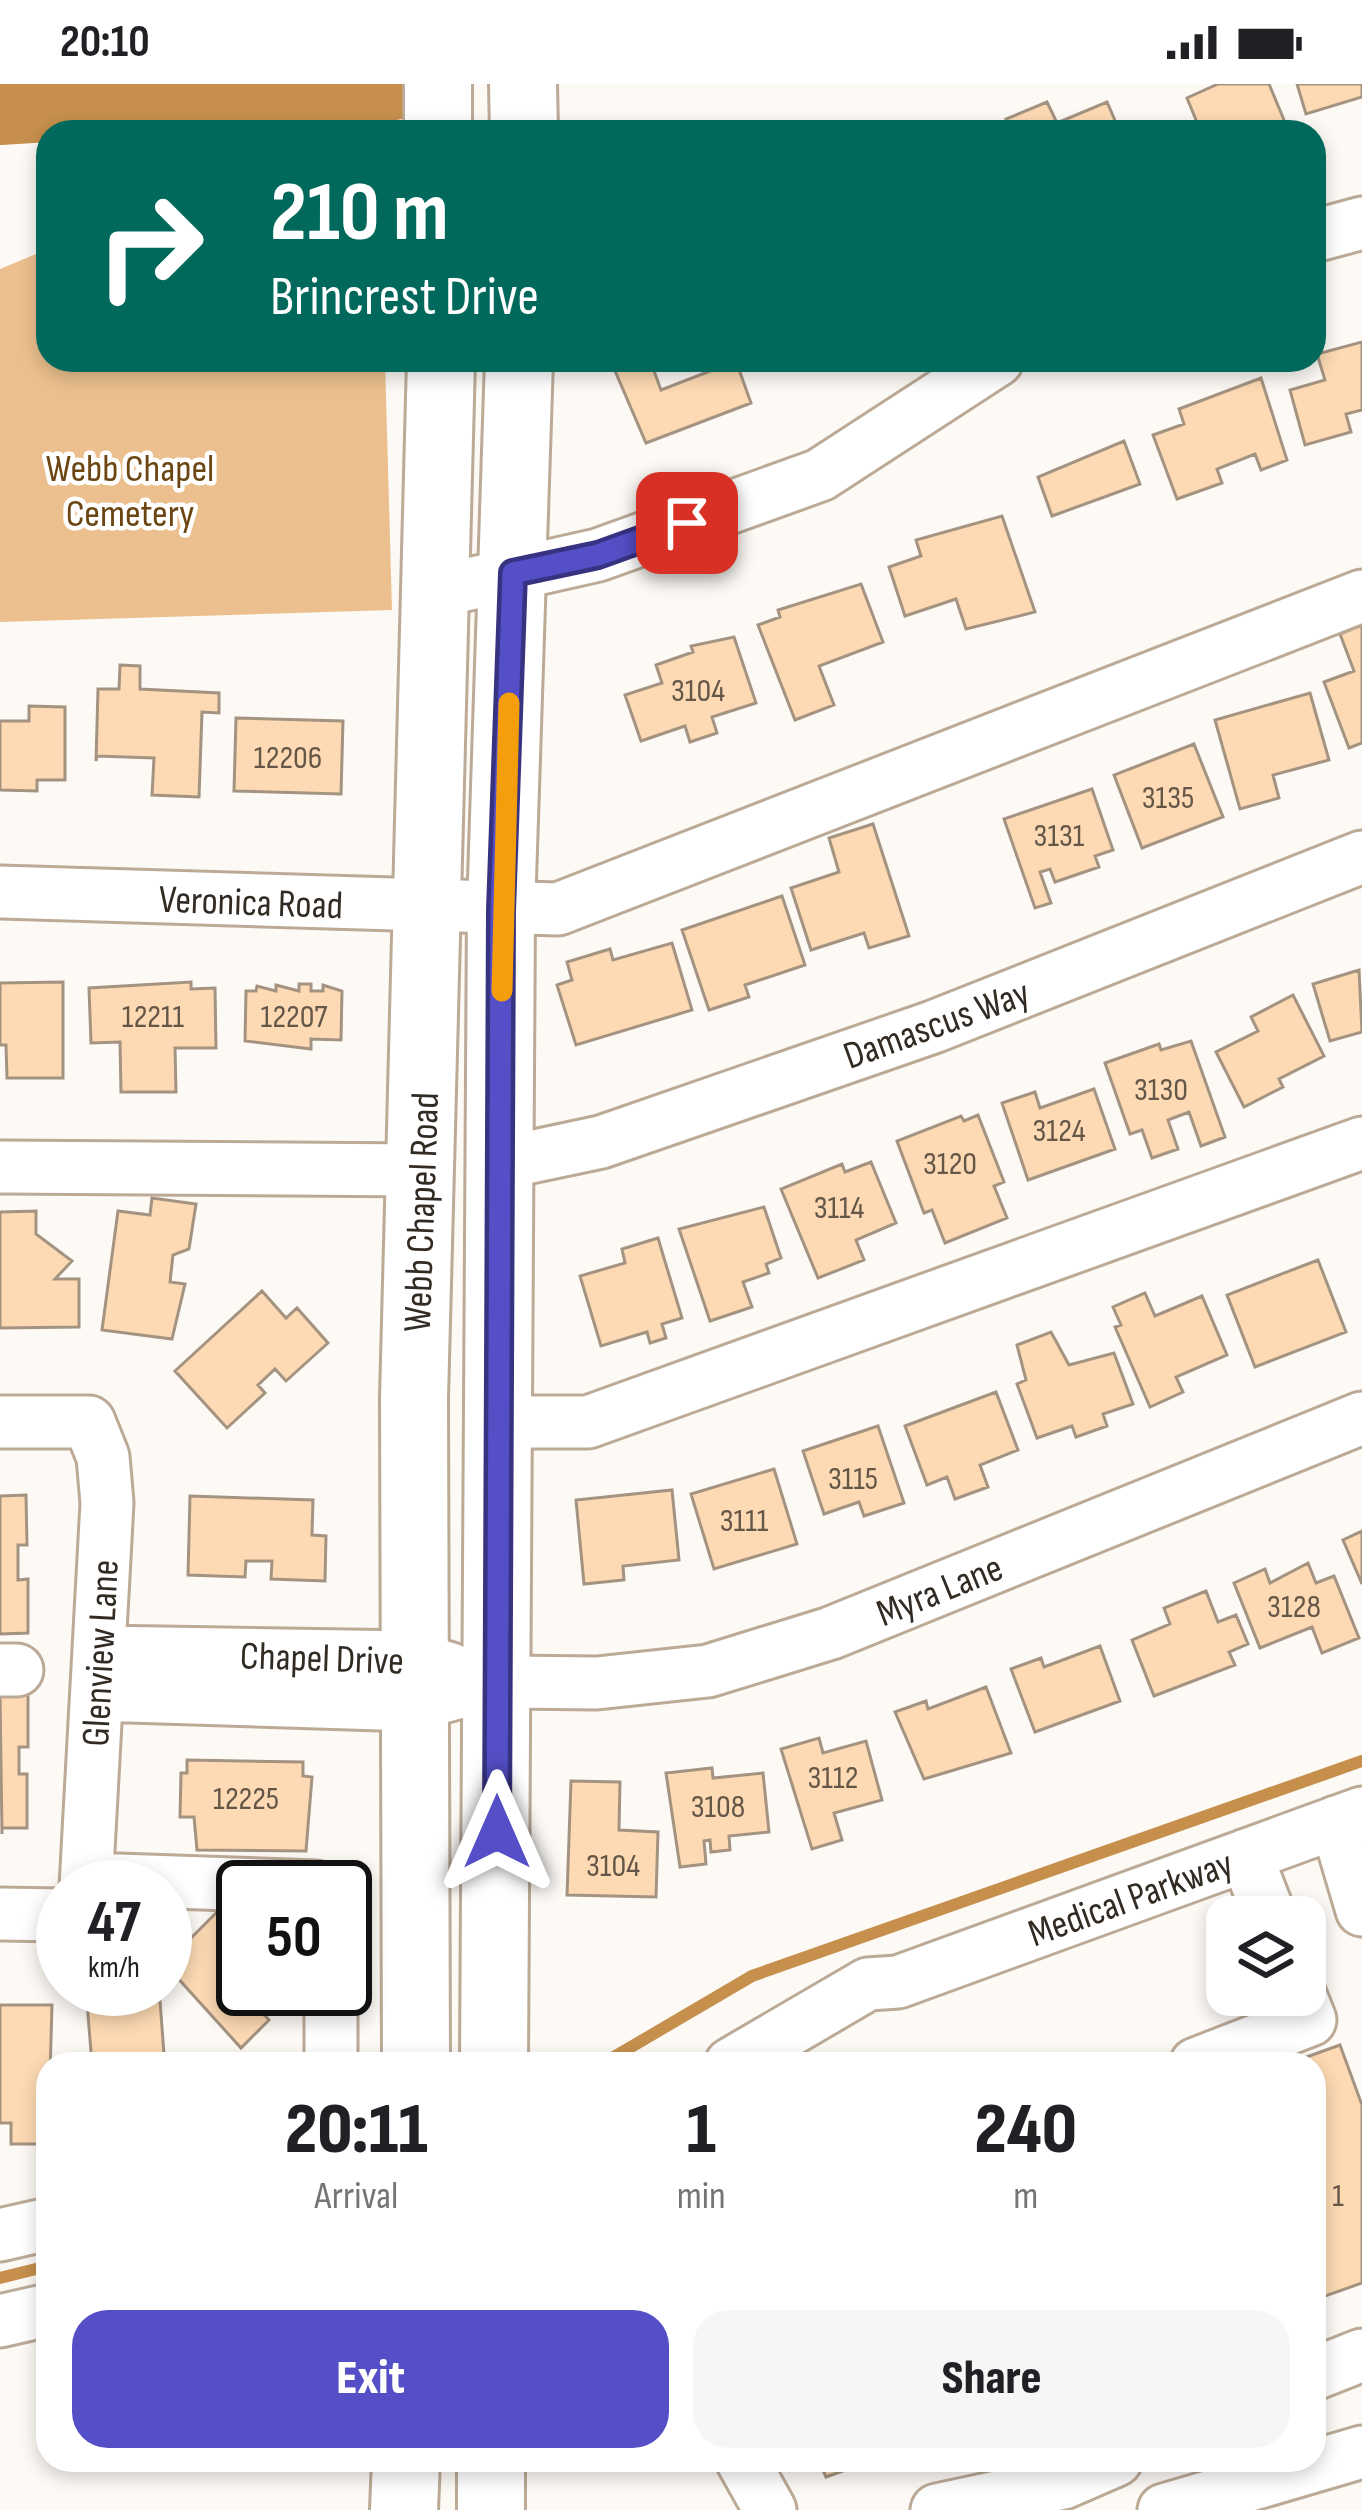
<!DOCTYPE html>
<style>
:root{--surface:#fff;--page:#f6f6f6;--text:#202124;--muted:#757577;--accent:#544fc6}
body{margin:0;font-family:"Sofia Sans Condensed",sans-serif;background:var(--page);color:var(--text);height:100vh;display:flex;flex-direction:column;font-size:45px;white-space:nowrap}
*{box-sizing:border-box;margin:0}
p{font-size:39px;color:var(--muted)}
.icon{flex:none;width:66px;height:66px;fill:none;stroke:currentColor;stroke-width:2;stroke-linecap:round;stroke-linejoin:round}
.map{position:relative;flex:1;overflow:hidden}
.side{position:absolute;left:36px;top:1968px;width:1290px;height:420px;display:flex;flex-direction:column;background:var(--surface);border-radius:36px;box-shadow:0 6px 18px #0003}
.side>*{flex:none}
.top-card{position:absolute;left:36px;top:36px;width:1290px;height:252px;border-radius:36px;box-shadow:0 6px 18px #0003;background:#00695c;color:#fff;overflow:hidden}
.buttons{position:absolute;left:1206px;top:1812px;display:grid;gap:24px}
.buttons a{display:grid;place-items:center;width:120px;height:120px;border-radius:24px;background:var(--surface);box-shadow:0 6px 18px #0003;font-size:60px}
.speed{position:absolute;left:36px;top:1776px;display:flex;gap:24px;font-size:60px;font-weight:700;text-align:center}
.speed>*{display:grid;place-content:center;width:156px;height:156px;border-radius:50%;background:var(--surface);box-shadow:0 6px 18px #0003;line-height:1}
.speed small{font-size:30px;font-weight:400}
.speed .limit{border:6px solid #111;border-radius:18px;background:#fff;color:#111}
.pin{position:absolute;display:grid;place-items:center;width:102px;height:102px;color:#fff;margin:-51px;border-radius:24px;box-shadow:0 6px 18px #0006}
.me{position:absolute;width:132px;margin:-66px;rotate:0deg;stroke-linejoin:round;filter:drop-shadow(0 0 9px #0008)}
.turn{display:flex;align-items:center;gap:42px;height:252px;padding:0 36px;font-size:54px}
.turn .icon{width:156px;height:156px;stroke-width:2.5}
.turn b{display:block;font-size:84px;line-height:102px}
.eta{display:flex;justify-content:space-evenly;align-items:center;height:204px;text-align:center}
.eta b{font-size:72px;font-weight:800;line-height:84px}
.button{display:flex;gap:24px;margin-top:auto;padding:24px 36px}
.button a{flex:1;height:138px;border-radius:36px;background:var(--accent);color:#fff;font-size:48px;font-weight:800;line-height:138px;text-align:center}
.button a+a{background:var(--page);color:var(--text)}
.status{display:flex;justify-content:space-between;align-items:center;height:84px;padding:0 60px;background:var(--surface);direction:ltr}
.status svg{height:33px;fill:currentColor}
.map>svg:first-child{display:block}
.green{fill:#ecc08e}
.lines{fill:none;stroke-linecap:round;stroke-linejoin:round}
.stream{stroke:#c68f4c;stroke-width:12}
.river{stroke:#c68f4c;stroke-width:72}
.building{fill:#fddab3;stroke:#a49380;stroke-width:3}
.minor-casing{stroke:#bcaa97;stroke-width:57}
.major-casing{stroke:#bcaa97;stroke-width:72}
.minor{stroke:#fff;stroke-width:51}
.major{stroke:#fff;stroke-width:66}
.route-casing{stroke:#373381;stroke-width:30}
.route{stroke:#544fc6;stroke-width:21}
.slow{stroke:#f59e0b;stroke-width:21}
.labels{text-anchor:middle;stroke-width:9;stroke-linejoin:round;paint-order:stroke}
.number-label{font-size:33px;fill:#655748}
.park-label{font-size:39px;fill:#6b4613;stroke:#fff}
.street-label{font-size:39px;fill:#322b24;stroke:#fff}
</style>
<div class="status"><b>20:10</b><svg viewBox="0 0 49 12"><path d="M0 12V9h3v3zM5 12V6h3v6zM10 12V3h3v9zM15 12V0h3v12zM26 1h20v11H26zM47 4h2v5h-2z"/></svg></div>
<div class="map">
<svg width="1362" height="2426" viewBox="0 0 1362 2426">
<rect width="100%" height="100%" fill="#fdfaf6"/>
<path class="green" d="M 48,165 L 48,276 L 385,276 L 392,526 L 0,538 L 0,185 Z"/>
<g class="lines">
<path class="stream" d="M 602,1980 L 752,1892 L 1362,1677
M 0,2194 L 48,2182"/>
<path class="river" d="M 0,25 L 394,0"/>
</g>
<path class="building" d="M 1218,0 L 1269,0 L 1289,48 L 1201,48 L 1187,14 Z
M 1297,0 L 1362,0 L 1362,13 L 1306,30 Z
M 1047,18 L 1057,39 L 1107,18 L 1120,48 L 1005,48 L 1010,43 L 1006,35 Z
M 1362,258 L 1362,326 L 1346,330 L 1351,348 L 1305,361 L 1290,306 L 1325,296 L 1317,270 Z
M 629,276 L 650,276 L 661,306 L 736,277 L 751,319 L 646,359 L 613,282 Z
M 1261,294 L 1287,376 L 1261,386 L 1255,370 L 1217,385 L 1222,399 L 1177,415 L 1153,351 L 1184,340 L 1179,325 Z
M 1124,357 L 1140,400 L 1052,432 L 1038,393 Z
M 1002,432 L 1035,528 L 966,545 L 956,515 L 905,532 L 889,483 L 921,472 L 916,456 Z
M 861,500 L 883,558 L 819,582 L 834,621 L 795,636 L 758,541 L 780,533 L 778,526 Z
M 1362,541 L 1362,659 L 1349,664 L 1324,598 L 1354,587 L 1340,550 Z
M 734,553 L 756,619 L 712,633 L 717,649 L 690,658 L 685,642 L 641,657 L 625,611 L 662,599 L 656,581 L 693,568 L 691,562 Z
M 120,581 L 140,582 L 140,605 L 219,609 L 219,629 L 202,628 L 199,713 L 152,711 L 154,674 L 97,672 L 96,677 L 98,605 L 119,605 Z
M 1310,609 L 1329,676 L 1273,691 L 1279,714 L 1240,725 L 1215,636 Z
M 29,622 L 65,623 L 65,696 L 37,696 L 37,707 L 0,706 L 0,637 L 29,637 Z
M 236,634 L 343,637 L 341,710 L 234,707 Z
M 1194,660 L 1223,733 L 1142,764 L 1114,691 Z
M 1092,705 L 1113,766 L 1095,772 L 1099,783 L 1055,798 L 1050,785 L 1040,788 L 1051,819 L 1035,824 L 1004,735 Z
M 873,740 L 909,852 L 869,864 L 864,849 L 811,866 L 791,804 L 839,788 L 829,754 Z
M 782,812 L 805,881 L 745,901 L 749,913 L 709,926 L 682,846 Z
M 672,859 L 692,926 L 576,961 L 557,901 L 572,896 L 567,878 L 610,865 L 613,876 Z
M 1359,886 L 1362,948 L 1330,957 L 1313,900 Z
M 63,898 L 63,994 L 7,994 L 6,961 L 0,961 L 0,899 Z
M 191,898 L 191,905 L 215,904 L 216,964 L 175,964 L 176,1008 L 121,1008 L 120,958 L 91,959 L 89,904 Z
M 299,900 L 311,900 L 311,907 L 323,907 L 323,901 L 342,907 L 341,956 L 311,955 L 311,965 L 245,957 L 246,907 L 256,907 L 257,902 L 276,907 L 276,901 L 299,907 Z
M 1293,911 L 1324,972 L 1279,995 L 1283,1003 L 1244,1023 L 1216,968 L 1258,947 L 1251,933 Z
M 1191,957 L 1225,1053 L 1201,1062 L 1189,1028 L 1168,1036 L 1178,1065 L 1152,1074 L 1142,1046 L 1130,1050 L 1105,979 L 1159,960 L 1161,966 Z
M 1094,1005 L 1115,1065 L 1028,1096 L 1002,1019 L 1035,1008 L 1040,1024 Z
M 978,1031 L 1004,1098 L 994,1102 L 1007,1134 L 945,1159 L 932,1126 L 924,1129 L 897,1057 L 961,1032 L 964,1037 Z
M 871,1078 L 896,1139 L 856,1156 L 864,1176 L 818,1194 L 781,1105 L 842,1080 L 845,1088 Z
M 152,1114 L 196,1120 L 189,1165 L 173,1171 L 170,1198 L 185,1200 L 172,1255 L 102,1246 L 118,1127 L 150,1131 Z
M 764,1123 L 781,1174 L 766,1180 L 769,1189 L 743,1198 L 752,1223 L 710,1237 L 679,1145 Z
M 36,1127 L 36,1150 L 72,1177 L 55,1195 L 79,1195 L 79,1243 L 0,1244 L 0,1128 Z
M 658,1154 L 682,1234 L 662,1240 L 666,1254 L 650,1259 L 647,1248 L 601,1262 L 580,1192 L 625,1179 L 622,1165 Z
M 1318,1176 L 1346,1248 L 1255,1283 L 1227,1211 Z
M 262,1207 L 286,1234 L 297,1224 L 328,1259 L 286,1297 L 275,1285 L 258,1301 L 265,1309 L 227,1344 L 175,1287 Z
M 1145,1209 L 1155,1232 L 1202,1212 L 1227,1271 L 1176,1293 L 1183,1308 L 1150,1323 L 1115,1243 L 1121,1241 L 1113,1223 Z
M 1051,1248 L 1069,1281 L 1114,1269 L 1133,1320 L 1103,1330 L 1107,1342 L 1076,1353 L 1072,1342 L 1037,1354 L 1017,1300 L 1026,1296 L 1017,1261 Z
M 996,1308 L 1018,1366 L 980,1381 L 988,1403 L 955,1415 L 947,1393 L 927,1401 L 905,1342 Z
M 878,1342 L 904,1419 L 864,1432 L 859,1418 L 824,1430 L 803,1367 Z
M 774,1385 L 797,1460 L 714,1485 L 691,1410 Z
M 672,1406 L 679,1476 L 623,1482 L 624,1496 L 584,1500 L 576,1416 Z
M 26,1411 L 27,1461 L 18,1461 L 18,1496 L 28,1495 L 28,1549 L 0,1550 L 0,1412 Z
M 190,1412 L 313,1416 L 312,1451 L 326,1452 L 325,1497 L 271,1495 L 272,1477 L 246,1477 L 245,1493 L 188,1491 Z
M 1362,1447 L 1362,1500 L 1343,1456 Z
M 1308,1479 L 1316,1499 L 1334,1492 L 1359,1554 L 1322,1569 L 1312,1543 L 1260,1564 L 1234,1499 L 1265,1485 L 1270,1499 Z
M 1206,1507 L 1218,1538 L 1236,1531 L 1248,1560 L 1229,1568 L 1235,1581 L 1154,1612 L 1132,1556 L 1170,1540 L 1164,1524 Z
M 1100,1562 L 1120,1617 L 1035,1648 L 1011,1585 L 1041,1574 L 1044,1583 Z
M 986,1603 L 1011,1669 L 924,1695 L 895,1628 L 926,1617 L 928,1625 Z
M 0,1611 L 28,1611 L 28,1663 L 19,1663 L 19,1690 L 27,1690 L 27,1744 L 2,1744 L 2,1750 Z
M 819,1654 L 823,1669 L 866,1657 L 882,1716 L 834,1729 L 842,1756 L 812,1765 L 781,1665 Z
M 187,1676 L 303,1678 L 303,1692 L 312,1693 L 306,1767 L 197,1766 L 194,1733 L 180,1733 L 181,1689 L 187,1689 Z
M 712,1684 L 713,1694 L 763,1689 L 769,1748 L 729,1752 L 730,1766 L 711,1768 L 710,1756 L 704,1757 L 706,1780 L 680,1783 L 666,1689 Z
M 571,1697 L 620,1698 L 619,1746 L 658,1748 L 656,1813 L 567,1811 Z
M 220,1825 L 243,1848 L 243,1905 L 259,1905 L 259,1915 L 250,1915 L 269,1936 L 241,1964 L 165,1880 Z
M 137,1915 L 137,1919 L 160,1917 L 164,1970 L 149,1972 L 150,1980 L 92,1980 L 87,1919 Z
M 0,1921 L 52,1921 L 48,2060 L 11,2060 L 11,2039 L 0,2039 Z
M 1340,1961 L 1362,2021 L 1362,2199 L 1314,2216 L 1314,1980 L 1287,1980 Z
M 819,2376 L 873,2376 L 826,2393 Z"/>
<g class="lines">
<defs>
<path id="minor" d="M 1314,152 L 1362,139
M 438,507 L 598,471 L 820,391 L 997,276
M 0,808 L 558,825 L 1362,512
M 502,1079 L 601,1058 L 933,943 L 1362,773
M 0,1083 L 421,1086
M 0,1338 L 89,1338 L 103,1373 L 107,1419 L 86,1803
M 501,1338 L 588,1338 L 1362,1059
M 99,1568 L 412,1573 L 451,1585
M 0,1586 L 17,1586
M 97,1611 L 412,1621 L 498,1598 L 597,1599 L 708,1587 L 831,1549 L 1362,1334
M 1336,1738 L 1362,1826
M 1246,1771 L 1270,1833
M 89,1795 L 316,1803
M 0,1830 L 63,1831
M 331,1905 L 331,1980
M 731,1980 L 868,1900 L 898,1898 L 1362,1729
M 1196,1980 L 1310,1936 L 1300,1911
M 0,2151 L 48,2140
M 0,2237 L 48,2226
M 1314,2290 L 1362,2271
M 742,2376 L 770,2426
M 937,2426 L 1063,2399 L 1116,2376
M 1164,2426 L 1362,2368"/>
<path id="major" d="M 438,0 L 438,48
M 523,0 L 524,48
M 416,1980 L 414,1314 L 441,276
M 494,1980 L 501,826 L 519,276
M 404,2426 L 406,2376
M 491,2426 L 491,2376"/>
</defs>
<use href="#minor" class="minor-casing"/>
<use href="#major" class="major-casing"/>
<use href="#minor" class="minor"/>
<use href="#major" class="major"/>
</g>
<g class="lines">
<defs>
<path id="route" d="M 497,1748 L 501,826 L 513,489 L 598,471 L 687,439"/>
</defs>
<use href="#route" class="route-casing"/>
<use href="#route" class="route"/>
<path class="slow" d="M 502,907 L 509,619"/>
</g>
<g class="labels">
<g class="number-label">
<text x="698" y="617">3104</text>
<text x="288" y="684">12206</text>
<text x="1168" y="724">3135</text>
<text x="1059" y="762">3131</text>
<text x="153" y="943">12211</text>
<text x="294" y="943">12207</text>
<text x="1161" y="1016">3130</text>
<text x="1059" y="1057">3124</text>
<text x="950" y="1090">3120</text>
<text x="839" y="1134">3114</text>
<text x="853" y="1405">3115</text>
<text x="744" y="1447">3111</text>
<text x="1294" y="1533">3128</text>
<text x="833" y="1704">3112</text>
<text x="246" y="1725">12225</text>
<text x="718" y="1733">3108</text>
<text x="613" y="1792">3104</text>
<text x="1338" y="2122">1</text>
</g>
<g class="park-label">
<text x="130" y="397">Webb Chapel<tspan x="130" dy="45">Cemetery</tspan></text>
</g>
<g class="street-label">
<text transform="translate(251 817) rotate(2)" y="14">Veronica Road</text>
<text transform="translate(936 939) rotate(-20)" y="14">Damascus Way</text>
<text transform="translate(420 1128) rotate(-88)" y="14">Webb Chapel Road</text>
<text transform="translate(939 1505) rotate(-22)" y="14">Myra Lane</text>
<text transform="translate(99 1569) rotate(-87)" y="14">Glenview Lane</text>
<text transform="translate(322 1573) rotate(2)" y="14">Chapel Drive</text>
<text transform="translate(1130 1813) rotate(-20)" y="14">Medical Parkway</text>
</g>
</g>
</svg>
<div class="buttons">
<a><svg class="icon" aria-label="layers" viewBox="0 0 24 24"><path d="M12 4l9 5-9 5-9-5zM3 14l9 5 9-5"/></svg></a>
</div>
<div class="speed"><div>47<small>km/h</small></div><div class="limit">50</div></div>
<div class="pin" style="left:687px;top:439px;background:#d93025"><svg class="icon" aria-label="arrive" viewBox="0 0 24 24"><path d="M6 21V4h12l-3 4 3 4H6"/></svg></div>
<svg class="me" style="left:497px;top:1748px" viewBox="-20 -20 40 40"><path d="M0-17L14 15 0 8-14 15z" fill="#544fc6" stroke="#fff" stroke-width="4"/></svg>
<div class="top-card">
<div class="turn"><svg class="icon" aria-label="right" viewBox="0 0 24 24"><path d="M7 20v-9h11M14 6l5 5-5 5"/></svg><div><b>210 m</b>Brincrest Drive</div></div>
</div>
<section class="side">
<div class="eta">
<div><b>20:11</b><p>Arrival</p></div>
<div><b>1</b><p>min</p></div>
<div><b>240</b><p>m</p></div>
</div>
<div class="button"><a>Exit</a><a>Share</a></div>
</section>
</div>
